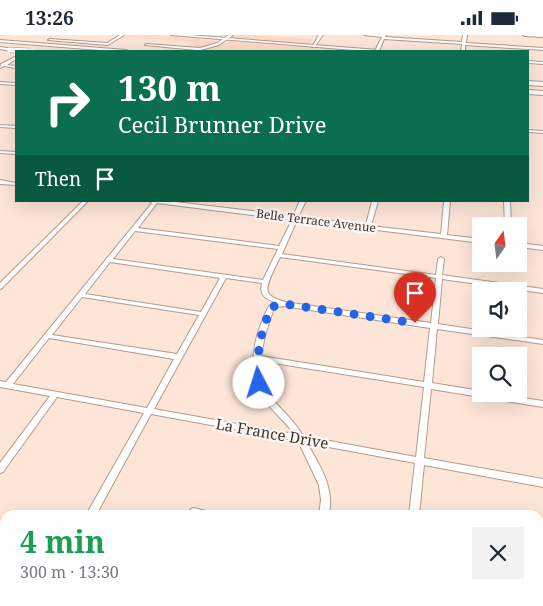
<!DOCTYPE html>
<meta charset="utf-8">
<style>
:root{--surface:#fff;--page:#f2f2f3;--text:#1f2937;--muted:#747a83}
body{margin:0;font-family:"Noto Serif",serif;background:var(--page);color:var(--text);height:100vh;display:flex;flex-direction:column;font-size:19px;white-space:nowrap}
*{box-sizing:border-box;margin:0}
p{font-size:16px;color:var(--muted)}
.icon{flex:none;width:28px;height:28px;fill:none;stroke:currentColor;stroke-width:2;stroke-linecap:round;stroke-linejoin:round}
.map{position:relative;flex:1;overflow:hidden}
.details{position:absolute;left:0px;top:475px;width:544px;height:96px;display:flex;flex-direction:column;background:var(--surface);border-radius:15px 15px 0 0;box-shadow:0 5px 20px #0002}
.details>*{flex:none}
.banner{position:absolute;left:15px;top:15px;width:514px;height:152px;border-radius:0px;box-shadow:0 5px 20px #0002;background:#0b6e4f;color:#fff;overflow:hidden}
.needle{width:32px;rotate:14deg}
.buttons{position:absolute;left:472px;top:182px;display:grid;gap:10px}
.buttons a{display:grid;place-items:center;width:55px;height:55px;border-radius:0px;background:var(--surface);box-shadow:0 5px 20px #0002;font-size:25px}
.pin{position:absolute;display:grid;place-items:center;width:42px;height:42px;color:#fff;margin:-51px -21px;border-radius:50% 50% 50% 0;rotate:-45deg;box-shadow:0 0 5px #0007}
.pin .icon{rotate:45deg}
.me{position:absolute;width:55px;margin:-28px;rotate:355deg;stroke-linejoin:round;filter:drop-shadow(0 0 4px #0008)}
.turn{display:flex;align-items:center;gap:18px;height:105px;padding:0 20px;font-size:22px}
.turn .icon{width:65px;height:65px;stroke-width:2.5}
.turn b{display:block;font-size:35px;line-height:42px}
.then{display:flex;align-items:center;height:48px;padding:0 20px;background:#0003;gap:10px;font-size:19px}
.round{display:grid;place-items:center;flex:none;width:52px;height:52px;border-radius:0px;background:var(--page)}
.head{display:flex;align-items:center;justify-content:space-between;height:85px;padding:0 20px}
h1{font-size:30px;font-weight:700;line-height:38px;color:#1e9e55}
.status{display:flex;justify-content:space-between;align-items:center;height:35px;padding:0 25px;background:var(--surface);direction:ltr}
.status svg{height:14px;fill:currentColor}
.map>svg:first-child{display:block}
.built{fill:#fed9c5}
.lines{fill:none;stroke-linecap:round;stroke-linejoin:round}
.minor-casing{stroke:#b69a8b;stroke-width:2}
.major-casing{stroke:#b69a8b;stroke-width:2}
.highway-casing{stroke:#b69a8b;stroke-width:2}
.minor{fill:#fff;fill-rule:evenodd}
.major{fill:#fff;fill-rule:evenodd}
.highway{fill:#fff;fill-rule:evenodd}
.highway-bridge-casing{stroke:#b69a8b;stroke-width:6;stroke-linecap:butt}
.highway-bridge{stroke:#fff;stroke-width:5}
.route{stroke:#2563eb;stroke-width:9;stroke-dasharray:0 16.2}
.labels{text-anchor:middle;stroke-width:5;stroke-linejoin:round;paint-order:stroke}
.street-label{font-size:12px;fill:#3f342d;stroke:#fdf6f3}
.near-street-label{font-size:15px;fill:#3f342d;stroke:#fdf6f3}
</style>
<div class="status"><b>13:26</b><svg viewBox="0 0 49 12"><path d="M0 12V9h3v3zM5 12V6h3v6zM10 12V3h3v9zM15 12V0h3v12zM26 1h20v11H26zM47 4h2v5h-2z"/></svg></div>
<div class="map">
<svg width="543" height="571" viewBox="0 0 543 571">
<rect width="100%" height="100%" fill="#fde5d8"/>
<path class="built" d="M 125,0 L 156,0 L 218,6 L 199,12 L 191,11 L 195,7 L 122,2 Z
M 233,0 L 251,0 L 313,4 L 309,10 L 228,4 Z
M 230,7 L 243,8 L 352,16 L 202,16 Z"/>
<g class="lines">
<defs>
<path id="minor" d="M 120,0 L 124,0 L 108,10 L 48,5 L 50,4 L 107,8 Z
M 229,0 L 233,0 L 219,10 L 197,16 L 196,15 L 145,10 L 147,9 L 200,13 L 217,8 Z
M 319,0 L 323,0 L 314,12 L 312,12 Z
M 364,0 L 386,0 L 385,2 L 462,7 L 463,0 L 467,0 L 466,8 L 543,13 L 543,15 L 465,10 L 465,16 L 461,16 L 462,9 L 384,4 L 379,16 L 375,16 L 382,2 Z
M 523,0 L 543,0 L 543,2 L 525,1 Z
M 15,22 L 16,22 L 16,24 L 7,30 L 16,31 L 16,33 L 4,31 L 0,33 L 1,29 Z
M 0,47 L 16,48 L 16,50 L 0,49 Z
M 0,90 L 16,91 L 16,93 L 0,92 Z
M 528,95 L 543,96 L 543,98 L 528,97 Z
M 0,116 L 16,117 L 16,119 L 0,118 Z
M 0,145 L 16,148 L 16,150 L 0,149 Z
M 83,166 L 88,166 L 2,253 L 0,254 L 0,248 Z
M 150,166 L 167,166 L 293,181 L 300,166 L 306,166 L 298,182 L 366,190 L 372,166 L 378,166 L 371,191 L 441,199 L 444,166 L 450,166 L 447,200 L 481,204 L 481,208 L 297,185 L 282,219 L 436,240 L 438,224 L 441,222 L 444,224 L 442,240 L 543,254 L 543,258 L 442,244 L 438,289 L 543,305 L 543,309 L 437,294 L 432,348 L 481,356 L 481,359 L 496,359 L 543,366 L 543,372 L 431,354 L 424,423 L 543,444 L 543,452 L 424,430 L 419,480 L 409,480 L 415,428 L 307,408 C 321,433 334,451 329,480 L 319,480 L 321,465 L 319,450 L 298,406 L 151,379 L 96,480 L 86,480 L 144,378 L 57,362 L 3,437 L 0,438 L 0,428 L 50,361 L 0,352 L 0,346 L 6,347 L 152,168 ZM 157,168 L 292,185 L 279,211 L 138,193 ZM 135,196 L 278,214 L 263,245 L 113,224 ZM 280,222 L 436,243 L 431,288 L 285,267 C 280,265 270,263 268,257 C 265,250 277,229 280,222 ZM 110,227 L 220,243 L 201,277 L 85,259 ZM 226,243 L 262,248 C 259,261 266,264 277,268 L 269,271 C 254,300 244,339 266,367 C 274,378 286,387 294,399 L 154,374 ZM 82,262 L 199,280 L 177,319 L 52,300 ZM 283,271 L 430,293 L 424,347 L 261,321 L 265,300 L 274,273 ZM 49,303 L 174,324 L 147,373 L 13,349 ZM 261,326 L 424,352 L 416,422 L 303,401 C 286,371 260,366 261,326 Z
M 504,166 L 510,166 L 511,191 L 505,191 Z
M 519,208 L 543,211 L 543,215 L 519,212 Z
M 194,473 L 210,477 L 212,480 L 191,480 L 189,477 L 191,474 Z
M 539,545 L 543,546 L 543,556 L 539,555 Z
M 38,566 L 48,566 L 46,571 L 36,571 Z
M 284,566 L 294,566 L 292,571 L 282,571 Z
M 400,566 L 410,566 L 409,571 L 399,571 Z"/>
<path id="major" d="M 171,0 L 189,0 L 378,15 L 380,16 L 365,16 Z
M 528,26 L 543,27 L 543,29 L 528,28 Z"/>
<path id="highway" d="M 0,5 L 126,15 L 128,16 L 111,16 L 0,7 Z
M 0,12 L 21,15 L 23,16 L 16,17 L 0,14 Z
M 528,46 L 543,47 L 543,51 L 528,50 Z
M 528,55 L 543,56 L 543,60 L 528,59 Z"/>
</defs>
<use href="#minor" class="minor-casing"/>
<use href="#major" class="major-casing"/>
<use href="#highway" class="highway-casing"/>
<use href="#minor" class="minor"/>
<use href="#major" class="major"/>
<use href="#highway" class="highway"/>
<defs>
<path id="highway-bridge" d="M 10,15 L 31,16"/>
</defs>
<use href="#highway-bridge" class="highway-bridge-casing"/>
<use href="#highway-bridge" class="highway-bridge"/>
</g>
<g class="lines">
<path class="route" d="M 259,348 C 256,317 260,301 271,272 L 284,269 L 415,288"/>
</g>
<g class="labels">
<g class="street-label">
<text transform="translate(316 186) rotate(7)" y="4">Belle Terrace Avenue</text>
</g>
<g class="near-street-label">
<text transform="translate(272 399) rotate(10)" y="5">La France Drive</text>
</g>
</g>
</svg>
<div class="buttons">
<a><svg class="needle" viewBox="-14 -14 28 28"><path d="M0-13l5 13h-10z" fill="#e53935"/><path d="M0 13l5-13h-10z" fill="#747a83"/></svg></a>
<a><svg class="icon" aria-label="sound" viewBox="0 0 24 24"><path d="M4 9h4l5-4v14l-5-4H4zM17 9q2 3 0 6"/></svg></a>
<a><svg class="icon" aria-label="search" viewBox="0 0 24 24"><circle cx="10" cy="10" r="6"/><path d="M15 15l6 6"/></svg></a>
</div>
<div class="pin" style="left:415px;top:288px;background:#d93025"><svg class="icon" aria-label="arrive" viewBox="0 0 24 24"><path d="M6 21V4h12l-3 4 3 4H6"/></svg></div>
<svg class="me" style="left:259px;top:348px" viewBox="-20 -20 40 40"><circle r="19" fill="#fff"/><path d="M0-13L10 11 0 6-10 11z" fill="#2563eb"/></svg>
<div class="banner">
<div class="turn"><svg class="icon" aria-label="right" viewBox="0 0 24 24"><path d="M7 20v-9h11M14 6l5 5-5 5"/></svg><div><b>130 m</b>Cecil Brunner Drive</div></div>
<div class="then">Then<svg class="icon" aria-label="arrive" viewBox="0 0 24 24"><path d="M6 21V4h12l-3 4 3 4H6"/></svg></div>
</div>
<section class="details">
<div class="head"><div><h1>4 min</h1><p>300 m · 13:30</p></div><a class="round"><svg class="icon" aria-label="close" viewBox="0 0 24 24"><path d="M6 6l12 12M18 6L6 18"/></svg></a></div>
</section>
</div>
